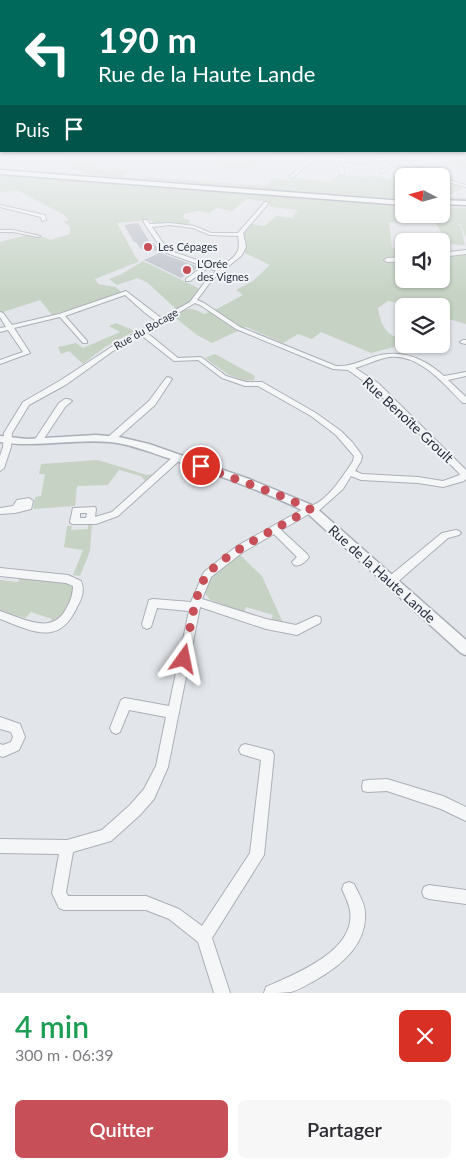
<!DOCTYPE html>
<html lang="fr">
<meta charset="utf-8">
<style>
:root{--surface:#fff;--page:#f7f7f7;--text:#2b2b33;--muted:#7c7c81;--accent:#c74f57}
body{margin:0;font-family:Lato,sans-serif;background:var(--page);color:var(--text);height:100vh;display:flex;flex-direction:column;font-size:19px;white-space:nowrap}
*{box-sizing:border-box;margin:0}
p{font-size:16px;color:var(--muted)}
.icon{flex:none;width:28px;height:28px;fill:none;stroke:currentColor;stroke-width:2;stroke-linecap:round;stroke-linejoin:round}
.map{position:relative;height:993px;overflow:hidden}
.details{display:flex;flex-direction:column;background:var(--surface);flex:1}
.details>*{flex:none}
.guide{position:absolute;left:0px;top:0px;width:466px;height:152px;box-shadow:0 1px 4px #0004;background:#00695c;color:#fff;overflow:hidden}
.needle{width:32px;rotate:276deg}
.fabs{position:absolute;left:395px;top:168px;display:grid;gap:10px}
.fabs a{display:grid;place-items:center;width:55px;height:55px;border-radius:8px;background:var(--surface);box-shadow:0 1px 4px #0004;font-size:25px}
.pin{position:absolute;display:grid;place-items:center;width:42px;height:42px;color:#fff;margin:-21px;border:2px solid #fff;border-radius:50%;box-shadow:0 1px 5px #0007}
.me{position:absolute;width:55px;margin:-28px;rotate:12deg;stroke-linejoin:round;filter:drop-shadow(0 0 4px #0008)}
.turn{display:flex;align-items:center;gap:18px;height:105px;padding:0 15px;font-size:22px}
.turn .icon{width:65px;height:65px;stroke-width:2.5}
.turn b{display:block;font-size:35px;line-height:42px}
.then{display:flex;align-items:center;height:48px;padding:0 15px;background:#0003;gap:10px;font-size:19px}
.round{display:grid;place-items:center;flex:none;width:52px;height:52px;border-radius:8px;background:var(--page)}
.summary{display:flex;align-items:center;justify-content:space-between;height:85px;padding:0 15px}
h1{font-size:30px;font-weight:600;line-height:38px;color:#1e9e55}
.action{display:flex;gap:10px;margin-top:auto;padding:10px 15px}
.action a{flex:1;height:58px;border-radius:8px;background:var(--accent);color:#fff;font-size:20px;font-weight:600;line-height:58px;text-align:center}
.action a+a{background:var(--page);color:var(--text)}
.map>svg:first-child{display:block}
.green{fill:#c6d3c4}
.building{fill:#c0c3cc}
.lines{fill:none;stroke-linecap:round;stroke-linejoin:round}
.minor-casing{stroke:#abafb7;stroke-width:2}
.tertiary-casing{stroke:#abafb7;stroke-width:3}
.trunk-casing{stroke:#8b91a0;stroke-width:3}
.minor{fill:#f5f6f8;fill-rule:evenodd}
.tertiary{fill:#f5f6f8;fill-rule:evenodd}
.trunk{fill:#fff;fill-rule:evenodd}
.route{stroke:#c74f57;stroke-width:9;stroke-dasharray:0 16.2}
.poi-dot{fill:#c74f57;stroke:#f2f4f7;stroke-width:2}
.labels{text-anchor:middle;stroke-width:4;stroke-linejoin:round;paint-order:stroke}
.far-poi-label{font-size:11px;fill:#2b3141;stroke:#f2f4f7;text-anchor:start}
.far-street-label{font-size:11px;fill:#2b3141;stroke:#f2f4f7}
.street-label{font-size:14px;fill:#2b3141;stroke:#f2f4f7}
</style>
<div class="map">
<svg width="466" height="993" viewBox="0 0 466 993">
<rect width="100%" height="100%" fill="#e2e5ea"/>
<path class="green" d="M 60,156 L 137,156 L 129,159 L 106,157 L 94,164 L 98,165 L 98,169 L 109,171 L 114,168 L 131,170 L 122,177 L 143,179 L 146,177 L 266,186 L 273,178 L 290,181 L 293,178 L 330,182 L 339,174 L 364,178 L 368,176 L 404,181 L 404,199 L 222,187 L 82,174 L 85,172 L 66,169 L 79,161 L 66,159 Z
M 227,156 L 272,156 L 249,169 L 211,166 Z
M 434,156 L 466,156 L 466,170 L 460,169 L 461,166 L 439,163 L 442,160 L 433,158 Z
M 0,174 L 404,205 L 404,214 L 441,214 L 441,207 L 466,208 L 466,238 L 461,224 L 457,224 L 461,226 L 465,245 L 463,245 L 449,244 L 436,224 L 438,222 L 408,220 L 408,223 L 389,222 L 392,248 L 404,250 L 404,279 L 441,279 L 441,252 L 466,250 L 466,324 L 449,319 L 441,324 L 441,306 L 410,306 L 388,301 L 378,308 C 380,321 384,333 398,338 L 404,334 L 404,344 L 406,344 L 371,353 L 321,332 L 312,339 L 298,334 L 283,343 L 246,327 L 212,343 L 197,335 L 173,316 C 186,308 191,306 204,314 L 217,309 L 243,295 L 236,290 L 253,281 L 270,265 L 245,253 L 243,232 L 251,224 L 265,226 L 276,216 L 292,218 L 298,210 L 271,207 L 270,202 L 247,199 L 232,211 L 216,208 L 209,213 L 197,211 L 184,214 L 183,218 L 190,220 L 189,224 L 153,224 L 151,220 L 117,223 L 136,258 L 138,259 L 138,262 L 95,279 L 98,284 L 115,287 L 122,292 L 52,315 L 40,300 L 0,313 L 0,242 L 35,233 L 50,240 L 70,234 L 70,227 L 64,222 L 69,220 L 64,215 L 17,190 L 0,192 Z
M 455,184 L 465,187 L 445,197 L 466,198 L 466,202 L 441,201 L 441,189 Z
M 143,261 L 200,289 L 191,301 L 177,310 L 148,283 L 138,278 L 117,285 L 109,279 L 120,275 Z
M 116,323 L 135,331 L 105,347 L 83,364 L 69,351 L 61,354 L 58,347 L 76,343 L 83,348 L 120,332 L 109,326 Z
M 215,354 L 255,376 L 254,380 L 242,381 L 243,380 L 229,375 L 205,358 Z
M 98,460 L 147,475 L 153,474 L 145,481 L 141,476 L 119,470 L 108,485 L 77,486 L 75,506 L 33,509 L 35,497 L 41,496 L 45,474 L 39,474 L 41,464 Z
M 88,524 L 92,524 L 90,551 L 80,576 L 73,575 L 83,550 L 64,547 L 67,526 L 72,526 L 71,530 L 88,529 Z
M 240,555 L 262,576 L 283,623 L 271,620 L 273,615 L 246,607 L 244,612 L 210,600 L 203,590 C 211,574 224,564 240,555 Z
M 20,577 L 69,583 L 74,590 L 64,617 L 49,625 L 52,619 L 31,612 L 25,618 L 0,611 L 0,580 L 18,582 Z"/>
<path class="building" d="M 138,223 L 151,244 L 154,243 L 159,251 L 141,249 L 136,242 L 134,242 L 124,225 Z
M 162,252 L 163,254 L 199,267 L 181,278 L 144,260 Z"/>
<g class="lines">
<defs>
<path id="minor" d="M 9,156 L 15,156 L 0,161 L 0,159 Z
M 58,156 L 62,156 L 68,160 L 65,161 Z
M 108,156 L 112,156 L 118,159 L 116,160 L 109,159 Z
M 313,156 L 337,159 L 361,160 L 410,156 L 398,159 L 436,176 L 431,176 L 394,160 L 391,160 L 398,162 L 398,164 L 381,173 L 380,171 L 394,163 L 388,161 L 361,163 L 336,161 L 343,167 L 344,174 L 342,175 L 340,174 L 339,167 L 331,161 L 315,158 L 292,178 L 290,178 L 290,176 Z
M 441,178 L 466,185 L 466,187 L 441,180 Z
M 265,202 L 269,203 L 243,233 L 246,247 L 242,255 L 212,280 L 197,300 L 204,303 L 240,327 L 336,366 C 350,367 361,361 373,357 C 401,348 424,358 444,376 L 466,372 L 466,376 L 448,380 L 466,397 L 466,403 L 463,403 C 444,384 419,353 389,357 C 377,359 366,365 355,368 L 378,383 L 466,470 L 466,479 L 464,481 L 443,487 L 418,483 L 361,480 L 351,476 L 343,489 L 315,514 L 312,515 L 309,514 L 281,530 L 307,554 L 309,557 C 306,562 299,567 294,565 L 292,562 L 297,557 L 274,534 L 243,552 L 211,577 L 202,599 L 266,619 L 296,625 L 316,616 L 320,617 L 321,620 L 320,623 L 297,635 L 266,629 L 200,607 L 168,767 L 154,799 L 140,815 L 111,841 L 73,852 L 66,892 L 68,896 L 146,896 L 179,909 L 202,926 L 250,853 L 261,760 L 241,754 L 239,750 L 241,746 L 245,744 L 272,751 L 274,755 L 264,855 L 212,938 L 230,993 L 214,993 L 198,942 L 169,919 L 146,910 L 64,910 L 59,908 L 52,893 L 59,854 L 0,853 L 0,839 L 67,840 L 102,830 L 130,805 L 144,789 L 156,766 L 166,717 L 129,710 L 120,732 L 116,734 L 112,732 L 110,728 L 121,700 L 125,698 L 169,706 L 189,611 L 157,608 L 151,627 L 147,629 L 143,627 L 142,624 L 149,600 L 153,599 L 191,602 L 204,572 L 237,546 L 307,507 C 326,504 343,476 353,461 L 354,456 L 336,435 L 311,416 L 258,386 L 245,386 L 222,378 L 198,360 L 174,361 L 141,335 L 120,346 L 67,384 L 29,405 L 12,433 L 11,447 L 4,468 L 0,471 L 0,456 L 3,447 L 4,433 L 23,402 L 61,380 L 116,344 L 156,321 L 144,312 L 125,295 L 65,316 L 87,341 L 87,343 L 83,343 L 60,317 L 14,328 L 30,353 L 0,364 L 0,360 L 23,352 L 8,330 L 0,332 L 0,328 L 6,327 L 0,317 L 0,312 L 3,313 L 12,325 L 59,314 L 126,291 L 161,318 L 190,302 L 208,278 L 217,271 L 208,268 L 190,281 L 186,281 L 186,279 L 203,266 L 164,252 L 146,226 L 143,220 L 147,220 L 150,224 L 170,223 L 194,226 L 211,233 L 238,233 ZM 170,225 L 193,228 L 210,235 L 238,236 C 242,255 233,257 220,268 L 168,250 L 152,227 ZM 195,303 L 200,305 L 236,329 L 333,369 L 348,370 L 372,387 L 459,473 L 460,475 L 443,481 L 418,477 L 362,474 L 355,471 L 361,461 L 362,456 L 361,454 L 352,442 L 341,431 L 316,413 L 262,382 L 246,382 L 226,376 L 201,357 L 178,358 L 146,332 Z
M 0,205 L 45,215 L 46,220 L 42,221 L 41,217 L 0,207 Z
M 0,230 L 13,230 L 40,236 L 38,237 L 13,232 L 0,232 Z
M 466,250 L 466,254 L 441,257 L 441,253 Z
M 404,257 L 404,261 L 387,262 L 384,260 L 387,258 Z
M 463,340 L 466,340 L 466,344 L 461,343 L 460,342 Z
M 168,377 L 172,379 L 155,405 L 114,441 L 108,441 L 107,439 L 108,437 L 149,401 L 166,378 Z
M 65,399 L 68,399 L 72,401 L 65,407 L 41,443 L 35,443 L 34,441 L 59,403 Z
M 177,455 L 181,458 L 180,460 L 118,516 L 96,524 L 72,524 L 70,522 L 73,508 L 95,507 L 96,509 L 95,517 L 112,512 L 174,456 ZM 80,513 L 87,513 L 86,518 L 80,518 Z
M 29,498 L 33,501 L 31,509 L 15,513 L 0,514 L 0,508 L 13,506 L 17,500 Z
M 456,530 L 459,531 L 461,533 L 459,535 L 448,538 L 394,585 L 390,586 L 386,585 L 385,582 L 386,579 L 442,533 Z
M 0,568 L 68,575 L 81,581 C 85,591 82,598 77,607 C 59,647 32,631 0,619 L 0,611 C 22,618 52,636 66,609 C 70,602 73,595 73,586 L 66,583 L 0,576 Z
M 0,717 L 20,724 L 25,737 L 19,750 L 3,757 L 0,756 L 0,744 L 3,745 L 11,742 L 13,737 L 11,732 L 0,729 Z
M 387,779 L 443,796 L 466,807 L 466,821 L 441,809 L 387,791 L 368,792 L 363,791 L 362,786 L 363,781 L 368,780 Z
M 349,882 L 354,884 C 358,893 365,903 365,913 C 367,946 338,968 312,982 C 305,986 298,990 291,992 C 283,993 272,993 264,993 L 266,987 C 295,974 356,951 350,911 C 349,903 345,896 342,889 L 344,884 Z
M 429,885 L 466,890 L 466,904 L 429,899 L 424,897 L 422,892 L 424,887 Z"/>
<path id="tertiary" d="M 96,435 L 119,437 L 149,444 L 249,479 L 314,506 L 466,640 L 466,655 L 461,653 L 306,512 C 261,490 215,474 168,458 C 149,452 130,444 110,442 C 73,439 37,448 0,442 L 0,436 L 27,439 Z"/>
<path id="trunk" d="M 0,170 L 404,201 L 404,205 L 0,174 Z
M 441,200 L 466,201 L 466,205 L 441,204 Z"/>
</defs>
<use href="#minor" class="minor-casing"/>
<use href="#tertiary" class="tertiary-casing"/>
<use href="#trunk" class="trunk-casing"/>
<use href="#minor" class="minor"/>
<use href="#tertiary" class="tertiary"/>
<use href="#trunk" class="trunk"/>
</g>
<linearGradient id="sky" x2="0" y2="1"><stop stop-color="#8bb2db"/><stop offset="0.53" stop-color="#f2f3f6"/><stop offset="1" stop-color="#f2f3f6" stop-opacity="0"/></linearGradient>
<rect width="466" height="295" fill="url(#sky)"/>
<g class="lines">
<path class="route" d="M 184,659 C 189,638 194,591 207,575 C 225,552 283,526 310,509 L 284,497 L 201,466"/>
</g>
<g class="poi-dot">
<circle cx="148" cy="247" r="5"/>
<circle cx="187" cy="270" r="5"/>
</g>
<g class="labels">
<g class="far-poi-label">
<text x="158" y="251">Les Cépages</text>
<text x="197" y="268">L'Orée<tspan x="197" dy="13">des Vignes</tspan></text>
</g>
<g class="far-street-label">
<text transform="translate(146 329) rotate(-30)" y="4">Rue du Bocage</text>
</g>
<g class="street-label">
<text transform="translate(408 420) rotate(43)" y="5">Rue Benoîte Groult</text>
<text transform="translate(382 574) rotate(42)" y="5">Rue de la Haute Lande</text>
</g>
</g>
</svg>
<div class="fabs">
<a><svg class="needle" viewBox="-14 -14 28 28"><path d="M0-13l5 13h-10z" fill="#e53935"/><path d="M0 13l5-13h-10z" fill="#7c7c81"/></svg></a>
<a><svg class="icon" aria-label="sound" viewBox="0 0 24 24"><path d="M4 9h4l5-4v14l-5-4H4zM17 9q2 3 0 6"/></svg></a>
<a><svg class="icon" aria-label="layers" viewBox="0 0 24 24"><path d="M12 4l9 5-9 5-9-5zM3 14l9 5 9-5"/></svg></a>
</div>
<div class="pin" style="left:201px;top:466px;background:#d93025"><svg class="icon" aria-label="arrive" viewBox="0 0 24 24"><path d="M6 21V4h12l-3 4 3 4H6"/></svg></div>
<svg class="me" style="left:184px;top:659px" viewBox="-20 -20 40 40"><path d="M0-17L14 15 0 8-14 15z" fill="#c74f57" stroke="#fff" stroke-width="4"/></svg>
<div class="guide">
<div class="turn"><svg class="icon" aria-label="left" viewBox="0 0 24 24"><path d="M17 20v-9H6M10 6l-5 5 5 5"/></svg><div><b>190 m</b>Rue de la Haute Lande</div></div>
<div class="then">Puis<svg class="icon" aria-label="arrive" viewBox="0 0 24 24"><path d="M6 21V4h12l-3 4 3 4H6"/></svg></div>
</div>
</div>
<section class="details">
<div class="summary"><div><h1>4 min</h1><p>300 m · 06:39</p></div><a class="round" style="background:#d93025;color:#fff"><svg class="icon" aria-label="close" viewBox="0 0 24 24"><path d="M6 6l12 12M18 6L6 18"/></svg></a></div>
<div class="action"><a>Quitter</a><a>Partager</a></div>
</section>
